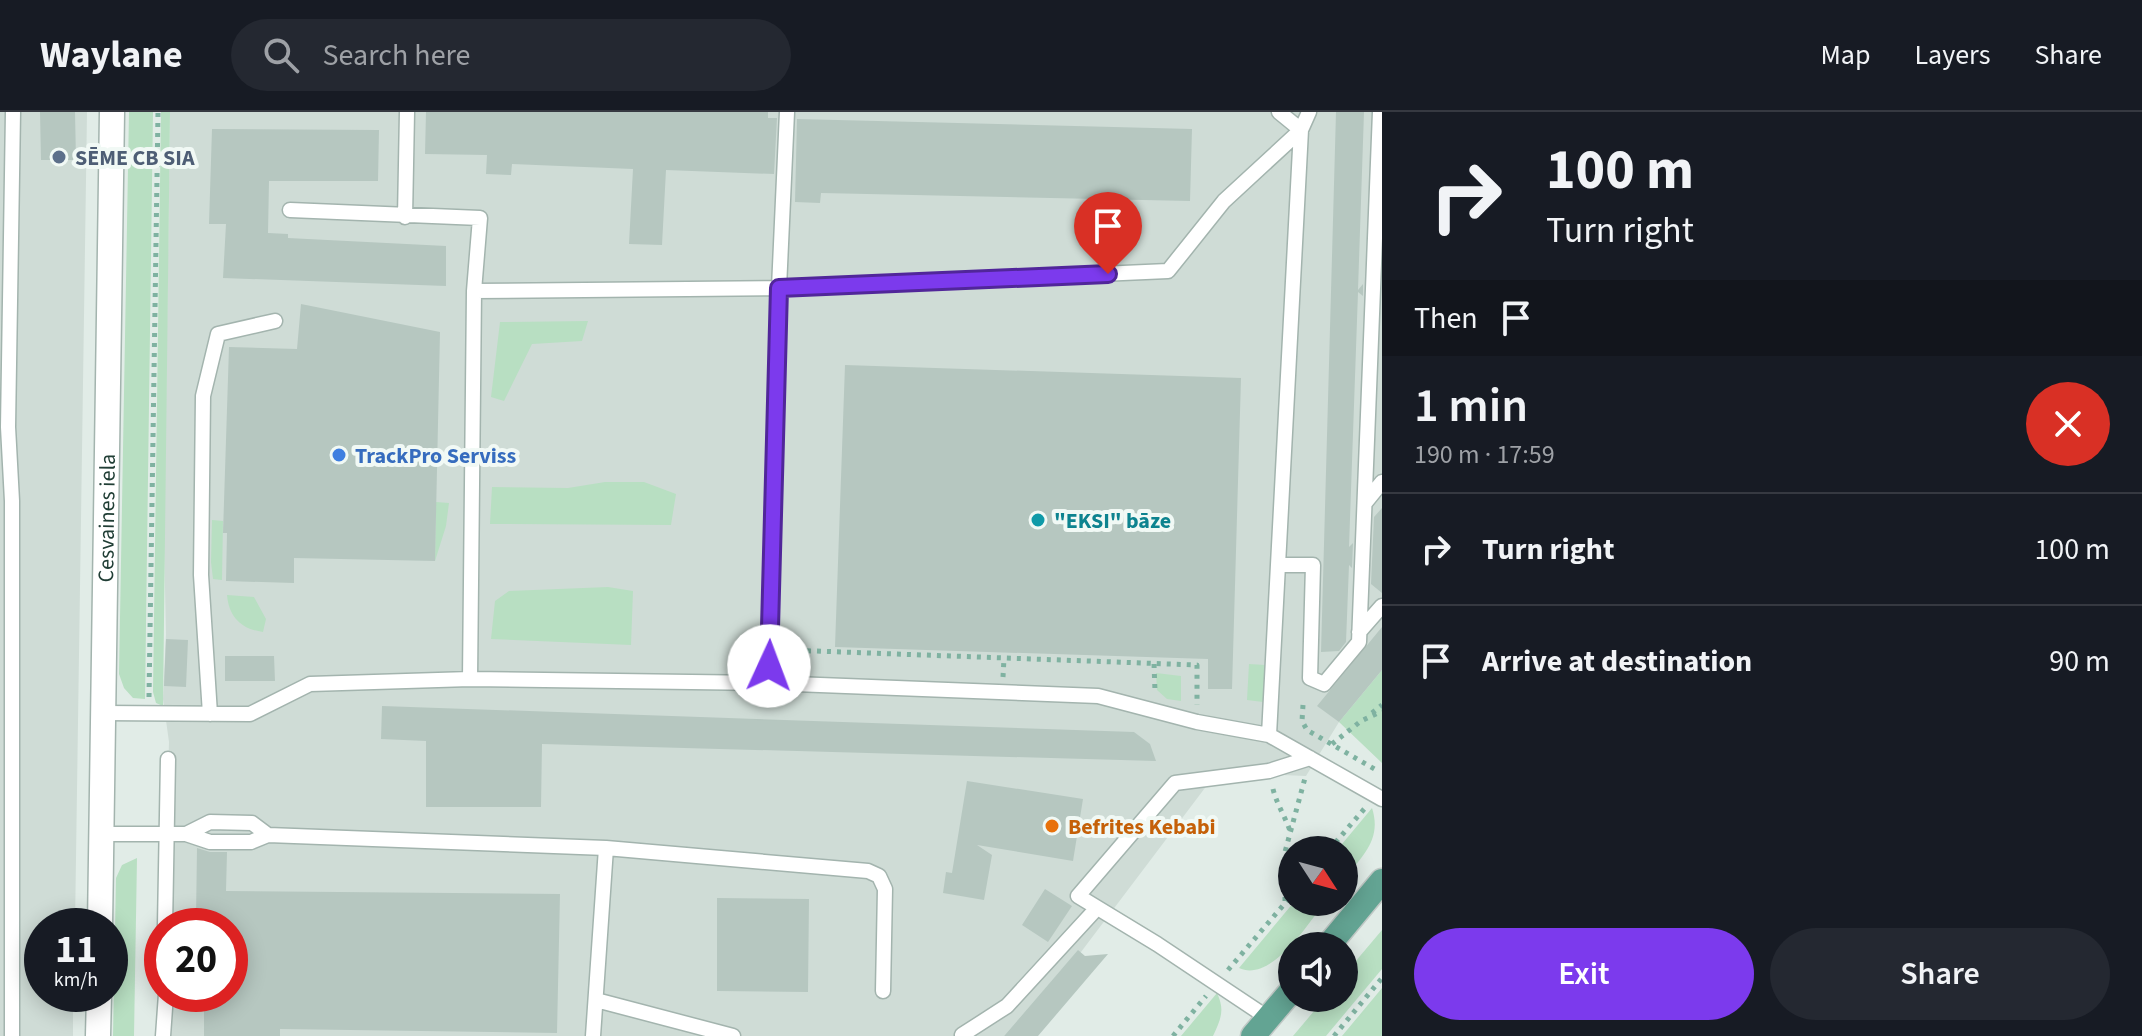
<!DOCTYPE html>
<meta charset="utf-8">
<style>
:root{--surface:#171b24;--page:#242831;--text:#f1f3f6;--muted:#9ea1a6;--line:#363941;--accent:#7c3aed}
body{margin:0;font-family:"Source Sans 3",sans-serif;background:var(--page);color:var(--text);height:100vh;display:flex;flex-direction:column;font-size:30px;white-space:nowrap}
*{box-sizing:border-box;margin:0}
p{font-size:26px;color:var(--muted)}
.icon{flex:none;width:44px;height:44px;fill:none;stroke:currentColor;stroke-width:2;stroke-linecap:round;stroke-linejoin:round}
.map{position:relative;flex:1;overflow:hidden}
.drawer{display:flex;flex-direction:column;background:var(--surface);width:760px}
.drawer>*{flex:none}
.banner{background:#171b24;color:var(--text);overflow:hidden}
.needle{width:52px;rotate:126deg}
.buttons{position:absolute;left:1278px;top:724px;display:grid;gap:16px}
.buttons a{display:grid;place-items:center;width:80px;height:80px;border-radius:50%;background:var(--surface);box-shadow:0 4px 20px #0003;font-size:40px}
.speed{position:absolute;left:24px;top:796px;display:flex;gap:16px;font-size:40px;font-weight:700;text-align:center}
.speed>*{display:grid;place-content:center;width:104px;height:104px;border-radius:50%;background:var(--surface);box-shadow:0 4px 20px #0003;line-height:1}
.speed small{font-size:20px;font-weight:400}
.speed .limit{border:12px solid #d22;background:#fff;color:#111}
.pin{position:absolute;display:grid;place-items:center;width:68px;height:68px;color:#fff;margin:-82px -34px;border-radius:50% 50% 50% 0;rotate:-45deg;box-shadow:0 0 8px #0007}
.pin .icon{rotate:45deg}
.me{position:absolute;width:88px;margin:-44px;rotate:2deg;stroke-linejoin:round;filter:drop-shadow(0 0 6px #0008)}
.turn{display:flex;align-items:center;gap:28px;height:168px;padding:0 32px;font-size:36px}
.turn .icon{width:104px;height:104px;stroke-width:2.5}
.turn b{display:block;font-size:56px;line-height:68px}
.then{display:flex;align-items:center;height:76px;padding:0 32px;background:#0003;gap:16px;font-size:30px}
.round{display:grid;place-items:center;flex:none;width:84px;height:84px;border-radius:42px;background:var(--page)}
.head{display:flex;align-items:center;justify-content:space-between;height:136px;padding:0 32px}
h1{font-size:48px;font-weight:600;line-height:60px}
.action{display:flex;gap:16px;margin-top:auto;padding:16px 32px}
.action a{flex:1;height:92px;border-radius:48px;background:var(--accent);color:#fff;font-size:32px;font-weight:600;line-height:92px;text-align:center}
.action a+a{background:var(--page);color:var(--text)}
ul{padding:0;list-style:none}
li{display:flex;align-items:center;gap:24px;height:112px;padding:0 32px;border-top:2px solid var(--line)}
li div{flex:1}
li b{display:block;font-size:30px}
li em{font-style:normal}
header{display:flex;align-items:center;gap:48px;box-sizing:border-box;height:112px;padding:0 40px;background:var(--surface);border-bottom:2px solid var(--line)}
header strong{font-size:38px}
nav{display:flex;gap:44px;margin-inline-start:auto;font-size:28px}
.search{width:560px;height:72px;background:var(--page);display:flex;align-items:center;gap:20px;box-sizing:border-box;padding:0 28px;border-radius:44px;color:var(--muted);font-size:30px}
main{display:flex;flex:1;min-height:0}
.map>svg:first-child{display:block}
.built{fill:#cfdcd6}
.green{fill:#b8dfc2}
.building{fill:#b6c7c0}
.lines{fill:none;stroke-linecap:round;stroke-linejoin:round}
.lane-casing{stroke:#a3b4ae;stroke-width:17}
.street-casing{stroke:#a3b4ae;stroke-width:27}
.primary-casing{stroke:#c1c9c6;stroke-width:27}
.path{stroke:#7fb2a1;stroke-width:5;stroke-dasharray:4 6;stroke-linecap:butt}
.lane{stroke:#fff;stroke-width:14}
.street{stroke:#fff;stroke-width:24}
.primary{stroke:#63a493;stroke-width:24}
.route-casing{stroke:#51269a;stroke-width:20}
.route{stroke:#7c3aed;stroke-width:14}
.service-dot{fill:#5c6f8a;stroke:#f1f9f5;stroke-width:3}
.shop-dot{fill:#3f7fe0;stroke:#f1f9f5;stroke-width:3}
.culture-dot{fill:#0f9aa8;stroke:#f1f9f5;stroke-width:3}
.food-dot{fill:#e8710a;stroke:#f1f9f5;stroke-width:3}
.labels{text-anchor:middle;stroke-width:8;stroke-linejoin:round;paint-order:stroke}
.service-label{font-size:22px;font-weight:bold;fill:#4e5e75;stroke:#f1f9f5;text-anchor:start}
.shop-label{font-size:22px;font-weight:bold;fill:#366cbe;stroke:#f1f9f5;text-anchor:start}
.street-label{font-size:22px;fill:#203e35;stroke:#f1f9f5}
.culture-label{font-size:22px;font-weight:bold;fill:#0d838f;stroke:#f1f9f5;text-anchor:start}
.food-label{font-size:22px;font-weight:bold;fill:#c56008;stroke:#f1f9f5;text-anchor:start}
</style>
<header>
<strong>Waylane</strong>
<div class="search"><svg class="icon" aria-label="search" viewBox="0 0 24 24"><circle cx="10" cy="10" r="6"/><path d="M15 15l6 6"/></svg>Search here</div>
<nav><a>Map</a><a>Layers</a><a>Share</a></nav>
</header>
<main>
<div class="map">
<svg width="1382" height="924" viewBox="0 0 1382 924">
<rect width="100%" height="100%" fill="#e1ece7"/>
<path class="built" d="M 0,0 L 87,0 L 75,814 L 42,814 L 42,882 L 73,882 L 73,924 L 0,924 Z
M 170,0 L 1382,0 L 1382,558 L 1339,610 L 1306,664 L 1217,660 L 1081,840 L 1061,858 L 1004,924 L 160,924 L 162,865 L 162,882 L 230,882 L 230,814 L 164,814 L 169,630 L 163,587 L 166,522 L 164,428 Z"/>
<path class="green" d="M 129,0 L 153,0 L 145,587 L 133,586 L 124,576 L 119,562 Z
M 161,0 L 170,0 L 163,594 L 156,591 L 153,580 Z
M 588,209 L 582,229 L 532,232 L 504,289 L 491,285 L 500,210 Z
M 605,370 L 644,370 L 676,382 L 671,413 L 490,412 L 492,375 L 568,376 Z
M 436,390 L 449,391 L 446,414 L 435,449 Z
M 212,408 L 223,409 L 222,468 L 213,467 L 211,450 Z
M 608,475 L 633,479 L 631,533 L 491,527 L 495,489 L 509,479 Z
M 227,483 L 254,485 L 266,507 L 263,520 C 241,517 229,505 227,483 Z
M 1249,552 L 1265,553 L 1263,590 L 1247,588 Z
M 1382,558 L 1382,651 L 1339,610 Z
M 1156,561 L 1181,564 L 1181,589 L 1167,587 L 1157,578 Z
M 1372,696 C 1382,727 1363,744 1344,767 L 1344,738 L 1337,738 Z
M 137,746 L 134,924 L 113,924 L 116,766 L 122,753 Z
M 1294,790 L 1325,790 C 1308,812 1271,871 1239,856 Z
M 1382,818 L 1382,857 L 1326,924 L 1293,924 L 1325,886 L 1344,886 L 1344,863 Z
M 1382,876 L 1382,924 L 1342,924 Z
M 1217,881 C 1225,898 1221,907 1213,924 L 1181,924 Z"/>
<path class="building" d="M 40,0 L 75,0 L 76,48 L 41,48 Z
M 426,0 L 768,0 L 768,6 L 777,6 L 774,62 L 666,58 L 662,133 L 629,132 L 633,57 L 512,52 L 511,63 L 486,62 L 487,43 L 425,42 Z
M 1336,0 L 1364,0 L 1358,178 L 1363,172 L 1363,184 L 1358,180 L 1349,435 L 1353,431 L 1352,456 L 1349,453 L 1346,530 L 1339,539 L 1321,540 Z
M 797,7 L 1192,17 L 1190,89 L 821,81 L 820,91 L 795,90 Z
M 212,17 L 379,18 L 378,69 L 269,69 L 268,121 L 288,122 L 288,126 L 446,134 L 446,174 L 223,166 L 226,112 L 209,112 Z
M 301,192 L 440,220 L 435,449 L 294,446 L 294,471 L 226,469 L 227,421 L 223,421 L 229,235 L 297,237 Z
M 845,253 L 1241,266 L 1232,577 L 1208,577 L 1208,547 L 835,535 Z
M 1382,396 L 1382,481 L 1371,472 L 1374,405 Z
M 1382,515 L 1382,558 L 1339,610 L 1317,594 Z
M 166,527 L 188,528 L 186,575 L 164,574 Z
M 225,544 L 274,544 L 275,569 L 225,569 Z
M 382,594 L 1134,620 L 1150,632 L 1156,649 L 542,632 L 541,695 L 426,695 L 426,629 L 381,627 Z
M 967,669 L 1083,687 L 1073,749 L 977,733 L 992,743 L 984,788 L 943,781 L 946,760 L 952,761 Z
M 197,736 L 210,740 L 227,740 L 226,779 L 560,782 L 557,921 L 280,917 L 280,924 L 204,924 L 204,882 L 230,882 L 230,814 L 204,814 L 204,806 L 196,806 Z
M 1045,777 L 1072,794 L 1048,830 L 1022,813 Z
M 717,786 L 809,787 L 808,880 L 717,879 Z
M 1078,838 L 1085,844 L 1108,842 L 1038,924 L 1004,924 Z"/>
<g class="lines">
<defs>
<path id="lane" d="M 290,98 L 480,106 L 474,179 L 470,567
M 405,105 L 407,0
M 474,179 L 779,176 L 1168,159 L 1224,89 L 1301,18 L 1309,0
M 1365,391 L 1382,370
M 1278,453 L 1313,453 L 1310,566 L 1324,572 L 1359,530 L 1380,0
M 1359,520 L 1382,494
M 769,571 L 779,176 L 787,0
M 102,601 L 250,602 L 310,572 L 470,567 L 769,571 L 1098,584 L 1197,610 L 1269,623 L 1382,687
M 210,602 L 201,463 L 203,284 L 218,222 L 275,209
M 1269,623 L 1301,18 L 1279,0
M 103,722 L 186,722 L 210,730 L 251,730 L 268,723 L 606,736
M 186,722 L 210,710 L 252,711 L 268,723
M 165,814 L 168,647
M 596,888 L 733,924
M 1268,906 L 1157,832 L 1078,784 L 1175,671 L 1269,659 L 1310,646
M 962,923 L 1007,894 L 1097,796
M 12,924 L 12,389 L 8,315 L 13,0
M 163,924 L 166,882
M 593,924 L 606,736 L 868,759 L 879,764 L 885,777 L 883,879"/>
<g id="street">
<path id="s1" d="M 100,814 L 112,0"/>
<path d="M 98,924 L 99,882"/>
</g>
<path id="primary" d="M 1328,834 L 1382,769
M 1253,924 L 1292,878"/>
</defs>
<use href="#lane" class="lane-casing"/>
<use href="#street" class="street-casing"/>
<use href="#primary" class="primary-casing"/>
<path class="path" d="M 787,538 L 1197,553 L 1197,593
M 1154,552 L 1155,579
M 1003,565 L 1004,546
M 149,585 L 158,0
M 1303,593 L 1302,609 L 1307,618 L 1378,659
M 1372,601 L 1382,593
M 1332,632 L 1361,609 L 1382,599
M 1273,677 C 1277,693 1285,704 1290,719
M 1329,738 L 1365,696
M 1285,789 L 1285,740 L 1305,666
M 1228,858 L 1292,783
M 1173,924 L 1206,884
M 1334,924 L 1382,866"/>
<use href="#lane" class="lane"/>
<use href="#street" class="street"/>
<use href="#primary" class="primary"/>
</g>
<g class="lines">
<defs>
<path id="route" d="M 769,554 L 779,176 L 1108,162"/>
</defs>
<use href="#route" class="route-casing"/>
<use href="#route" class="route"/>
</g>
<circle class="service-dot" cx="59" cy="45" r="8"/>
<circle class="shop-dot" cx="339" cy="343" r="8"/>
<circle class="culture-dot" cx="1038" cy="408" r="8"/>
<circle class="food-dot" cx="1052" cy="714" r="8"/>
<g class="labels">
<g class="service-label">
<text x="75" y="53">SĒME CB SIA</text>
</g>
<g class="shop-label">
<text x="355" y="351">TrackPro Serviss</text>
</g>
<g class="street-label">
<text dy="8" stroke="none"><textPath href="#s1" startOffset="408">Cesvaines iela</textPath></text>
</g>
<g class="culture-label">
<text x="1054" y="416">"EKSI" bāze</text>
</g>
<g class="food-label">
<text x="1068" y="722">Befrites Kebabi</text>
</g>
</g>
</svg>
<div class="buttons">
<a><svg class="needle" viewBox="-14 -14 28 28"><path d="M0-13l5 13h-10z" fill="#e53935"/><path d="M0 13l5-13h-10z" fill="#9ea1a6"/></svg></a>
<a><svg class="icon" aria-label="sound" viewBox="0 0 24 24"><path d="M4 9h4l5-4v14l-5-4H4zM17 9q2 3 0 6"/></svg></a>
</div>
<div class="speed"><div>11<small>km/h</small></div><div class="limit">20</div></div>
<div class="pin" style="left:1108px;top:162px;background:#d93025"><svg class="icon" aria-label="arrive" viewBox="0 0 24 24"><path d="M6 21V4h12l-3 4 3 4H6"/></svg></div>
<svg class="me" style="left:769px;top:554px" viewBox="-20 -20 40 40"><circle r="19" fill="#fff"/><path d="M0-13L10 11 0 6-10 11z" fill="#7c3aed"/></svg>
</div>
<section class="drawer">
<div class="banner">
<div class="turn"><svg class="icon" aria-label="right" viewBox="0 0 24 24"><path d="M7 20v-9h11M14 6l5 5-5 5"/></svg><div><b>100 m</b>Turn right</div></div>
<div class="then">Then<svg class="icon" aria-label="arrive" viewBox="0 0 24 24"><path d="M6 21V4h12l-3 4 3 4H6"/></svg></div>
</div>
<div class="head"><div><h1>1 min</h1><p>190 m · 17:59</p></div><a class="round" style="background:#d93025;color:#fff"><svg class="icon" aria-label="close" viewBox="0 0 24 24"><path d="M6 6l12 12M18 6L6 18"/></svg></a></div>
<ul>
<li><svg class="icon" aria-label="right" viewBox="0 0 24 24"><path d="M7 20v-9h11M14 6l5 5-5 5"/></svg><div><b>Turn right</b></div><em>100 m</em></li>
<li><svg class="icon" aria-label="arrive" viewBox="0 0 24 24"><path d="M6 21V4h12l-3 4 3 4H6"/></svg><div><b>Arrive at destination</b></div><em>90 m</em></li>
</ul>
<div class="action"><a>Exit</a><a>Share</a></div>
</section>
</main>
